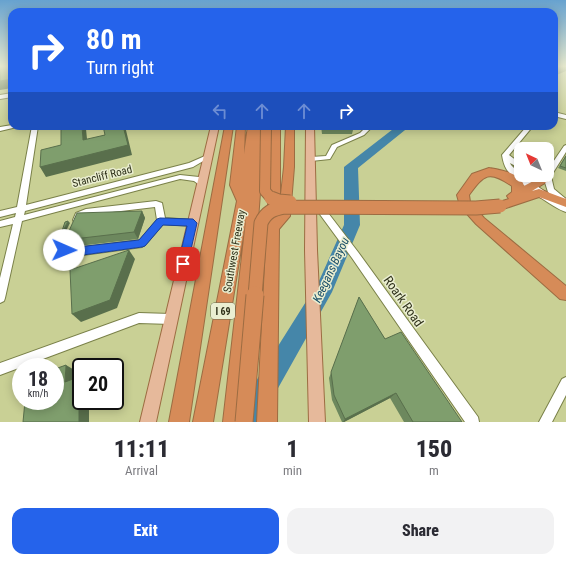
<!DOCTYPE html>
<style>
:root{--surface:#fff;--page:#f2f2f3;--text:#2b2b33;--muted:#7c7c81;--accent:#2563eb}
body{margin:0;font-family:"Roboto Condensed",sans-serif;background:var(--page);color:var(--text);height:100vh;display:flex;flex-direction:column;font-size:15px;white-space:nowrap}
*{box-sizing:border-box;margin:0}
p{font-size:13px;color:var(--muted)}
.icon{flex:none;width:22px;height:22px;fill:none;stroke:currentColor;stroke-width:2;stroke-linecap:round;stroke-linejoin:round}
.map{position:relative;height:422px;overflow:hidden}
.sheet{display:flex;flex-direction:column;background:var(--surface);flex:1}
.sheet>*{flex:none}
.banner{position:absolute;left:8px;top:8px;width:550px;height:122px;border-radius:12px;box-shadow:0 2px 10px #0003;background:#2563eb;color:#fff;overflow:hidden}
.needle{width:26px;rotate:317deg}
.controls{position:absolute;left:514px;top:142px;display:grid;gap:8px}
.controls a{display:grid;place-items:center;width:40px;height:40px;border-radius:8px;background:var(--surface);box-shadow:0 2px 10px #0003;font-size:20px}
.speed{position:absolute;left:12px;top:358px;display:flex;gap:8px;font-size:20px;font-weight:700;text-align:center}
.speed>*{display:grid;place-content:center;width:52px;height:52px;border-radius:50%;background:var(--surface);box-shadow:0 2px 10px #0003;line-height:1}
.speed small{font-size:10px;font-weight:400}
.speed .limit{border:2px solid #111;border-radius:6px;background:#fff;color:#111}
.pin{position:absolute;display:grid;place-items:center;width:34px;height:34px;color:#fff;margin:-17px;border-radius:8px;box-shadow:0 2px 6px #0006}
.me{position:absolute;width:44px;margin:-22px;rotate:91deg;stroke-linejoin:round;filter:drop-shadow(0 0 3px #0008)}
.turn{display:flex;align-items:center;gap:14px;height:84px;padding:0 12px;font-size:18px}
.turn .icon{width:52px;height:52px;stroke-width:2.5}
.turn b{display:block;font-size:28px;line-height:34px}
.lanes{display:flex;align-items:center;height:38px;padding:0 12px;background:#0003;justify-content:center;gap:20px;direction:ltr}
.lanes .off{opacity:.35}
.eta{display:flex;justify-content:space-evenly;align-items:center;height:68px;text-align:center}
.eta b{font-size:24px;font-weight:800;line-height:28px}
.primary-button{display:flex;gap:8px;margin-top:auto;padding:8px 12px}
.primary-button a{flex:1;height:46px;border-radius:12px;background:var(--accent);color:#fff;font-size:16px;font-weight:800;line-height:46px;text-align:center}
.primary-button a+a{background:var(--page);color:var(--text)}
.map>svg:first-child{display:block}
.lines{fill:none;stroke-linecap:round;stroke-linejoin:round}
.river{fill:#4586a9;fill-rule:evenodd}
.minor-casing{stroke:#7a8149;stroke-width:2}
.major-casing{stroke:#9c6c42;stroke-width:2}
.highway-casing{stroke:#9c6c42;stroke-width:2}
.minor{fill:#fff;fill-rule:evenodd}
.major{fill:#e6b99b;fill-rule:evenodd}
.highway{fill:#d68b58;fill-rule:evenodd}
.highway-bridge-far2-casing{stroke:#9c6c42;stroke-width:12;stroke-linecap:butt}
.highway-bridge-far1-casing{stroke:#9c6c42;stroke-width:15;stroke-linecap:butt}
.highway-bridge-casing{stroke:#9c6c42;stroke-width:19;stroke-linecap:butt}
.highway-bridge-far2{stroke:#d68b58;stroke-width:10}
.highway-bridge-far1{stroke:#d68b58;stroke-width:13}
.highway-bridge{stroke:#d68b58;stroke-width:17}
.wall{fill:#6d885e}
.shaded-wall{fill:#596f4c}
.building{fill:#7f9e6d;stroke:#596f4c}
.route{fill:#2563eb;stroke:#184099}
.labels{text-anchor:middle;stroke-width:3;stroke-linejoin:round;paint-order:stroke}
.shield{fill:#eaeed1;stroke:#676a51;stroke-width:1}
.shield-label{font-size:10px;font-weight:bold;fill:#2f311a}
.street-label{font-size:11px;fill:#2f311a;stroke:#eaeed1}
.water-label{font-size:12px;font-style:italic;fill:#1a4e68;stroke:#eaeed1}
.near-street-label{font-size:13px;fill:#2f311a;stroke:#eaeed1}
</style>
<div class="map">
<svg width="566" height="422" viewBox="0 0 566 422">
<rect width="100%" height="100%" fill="#c9d095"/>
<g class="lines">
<path class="river" d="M 397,126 L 410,126 L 358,168 L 360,225 L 332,292 L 259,422 L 233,422 L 236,413 L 319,281 L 344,225 L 344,167 Z"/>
<defs>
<path id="minor" d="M 12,93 L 12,97 L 0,99 L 0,95 Z
M 554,112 L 566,115 L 566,119 L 554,116 Z
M 12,125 L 12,126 L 18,126 L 17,127 L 0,131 L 0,127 Z
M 32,126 L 38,126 L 26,205 L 189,163 L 205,156 L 209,156 L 210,157 L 193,167 L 25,211 L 24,215 L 180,175 L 199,177 L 205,184 L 201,186 L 194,181 L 180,179 L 22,221 L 5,298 L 4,301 L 0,303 L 0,278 L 13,224 L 0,227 L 0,221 L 15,217 L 16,213 L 0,217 L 0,211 L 17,207 Z
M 367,126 L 373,126 L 364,135 L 337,147 L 330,159 L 311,161 L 308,159 L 311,157 L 326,156 L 332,145 L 360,133 Z
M 527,126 L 533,126 L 509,155 L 521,164 L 521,169 L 510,163 L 511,165 L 520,174 L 561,203 L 548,192 L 543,176 L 547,175 L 547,171 L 564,146 L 566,145 L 566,152 L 551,176 L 554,189 L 566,199 L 566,212 C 553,208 515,180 507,170 C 504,165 503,161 502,155 Z
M 156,201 L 162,203 L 165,218 L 193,220 L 196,221 L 197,223 L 196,225 L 193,226 L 163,224 L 145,245 L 142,247 L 68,257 L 61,254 L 60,251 L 67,232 L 73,232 L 74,234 L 69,249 L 140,240 L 157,220 L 155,207 L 87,215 L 82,217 L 80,222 L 74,222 L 73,220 L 76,213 L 86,209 Z
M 319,204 L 322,205 L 358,252 L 478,417 L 479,422 L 465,422 L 352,258 L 316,209 L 315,207 L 316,205 Z
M 139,313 L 171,314 L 175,315 L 176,319 L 175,323 L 171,324 L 139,323 L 0,375 L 0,363 Z
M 566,377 L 566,395 L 552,422 L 539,422 L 562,379 Z"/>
<path id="major" d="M 211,126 L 219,126 L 156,422 L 140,422 Z
M 306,126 L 314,126 L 317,250 L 325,422 L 309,422 L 305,250 Z"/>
<path id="highway" d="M 225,126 L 233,126 L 189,422 L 169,422 Z
M 237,126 L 245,126 L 244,154 L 248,126 L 256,126 L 256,128 L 257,126 L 265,126 L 243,422 L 223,422 L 247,212 L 213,422 L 193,422 L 237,201 L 230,185 Z
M 272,126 L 280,126 L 280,203 L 284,167 L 286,126 L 294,126 L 294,167 L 290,216 L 279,229 L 277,422 L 257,422 Z
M 489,168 C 500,170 521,173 524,186 L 539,178 L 547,178 L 548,181 L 532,191 L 539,189 L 566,199 L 566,207 L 539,197 L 500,210 L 496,209 L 494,206 L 496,203 L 509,199 L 507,196 L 512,192 L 512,186 C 489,170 484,174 469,195 L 470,202 L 484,218 L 566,286 L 566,300 L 560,299 L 476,224 L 460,206 L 457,195 L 472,174 Z"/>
</defs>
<use href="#minor" class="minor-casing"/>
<use href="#major" class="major-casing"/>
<use href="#highway" class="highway-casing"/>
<use href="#minor" class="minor"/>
<use href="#major" class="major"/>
<use href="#highway" class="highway"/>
<defs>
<path id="highway-bridge-far2" d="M 266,126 L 265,191 L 272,199"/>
<path id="highway-bridge-far1" d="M 271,198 L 279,201 L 290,202
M 255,296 L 261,223 C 266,212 273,209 284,207 L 476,208 L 500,206"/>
<path id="highway-bridge" d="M 244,422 L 255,295"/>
</defs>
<use href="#highway-bridge-far2" class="highway-bridge-far2-casing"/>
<use href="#highway-bridge-far1" class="highway-bridge-far1-casing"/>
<use href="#highway-bridge" class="highway-bridge-casing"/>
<use href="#highway-bridge-far2" class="highway-bridge-far2"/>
<use href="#highway-bridge-far1" class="highway-bridge-far1"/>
<use href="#highway-bridge" class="highway-bridge"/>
</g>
<path class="wall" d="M 321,126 L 354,126 L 352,134 L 322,134 Z
M 566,155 L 566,171 L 558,168 Z
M 142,211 L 145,218 L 138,239 L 70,247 L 65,240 Z
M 359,297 L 385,339 L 462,422 L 404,422 L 390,398 L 344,422 L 342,422 L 332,400 L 329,378 Z"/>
<path class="shaded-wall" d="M 560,66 L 566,66 L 566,71 L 554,76 L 554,71 L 556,68 Z
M 12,79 L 12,88 L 0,90 L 0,81 Z
M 82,126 L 99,126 L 86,129 L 88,149 L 83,140 Z
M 123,126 L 125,126 L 132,155 L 46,177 L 40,167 Z
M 142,211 L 145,218 L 138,239 L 134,232 Z
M 68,221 L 70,223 L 62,239 L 60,237 Z
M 129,250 L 135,259 L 117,308 L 81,322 L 72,314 Z
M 66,365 L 76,371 L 75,388 L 65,382 Z
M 81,388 L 81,401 L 89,401 L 89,422 L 79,422 L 79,389 Z
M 396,393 L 390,398 L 344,422 L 343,422 L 345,419 Z"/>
<path class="building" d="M 0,66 L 12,66 L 12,79 L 0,81 Z
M 61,126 L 82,126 L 83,140 L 105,135 L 103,126 L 123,126 L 128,145 L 40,167 L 41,150 L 61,145 Z
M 566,156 L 566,168 L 560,166 Z
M 142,211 L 134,232 L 65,240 L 77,213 Z
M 68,221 L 60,237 L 65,222 Z
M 129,250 L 110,300 L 72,314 L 70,270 Z
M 359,297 L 385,339 L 401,332 L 462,422 L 413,422 L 396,393 L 345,419 L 334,395 L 331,372 Z
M 66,365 L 65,382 L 81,376 L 81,388 L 79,389 L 79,422 L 23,422 L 25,401 L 55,401 L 55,369 Z"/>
<linearGradient id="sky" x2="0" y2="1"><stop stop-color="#67a2cf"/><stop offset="0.53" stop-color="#e7eacf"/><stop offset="1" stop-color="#e7eacf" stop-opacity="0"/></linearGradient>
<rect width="566" height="125" fill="url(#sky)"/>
<path class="route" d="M 160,218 L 193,219 L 197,223 L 187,267 L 180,267 L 178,264 L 187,226 L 163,225 L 145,246 L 142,247 L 68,257 L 61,253 L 59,250 L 64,246 L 69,248 L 139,240 L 157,219 Z"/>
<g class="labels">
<rect class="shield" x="211" y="303" width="24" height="16" rx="3"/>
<g class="shield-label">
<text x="223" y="315">I 69</text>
</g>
<g class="street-label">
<text transform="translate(102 176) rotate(-14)" y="4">Stancliff Road</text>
<text transform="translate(234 251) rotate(-80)" y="4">Southwest Freeway</text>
</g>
<g class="water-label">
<text transform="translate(331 270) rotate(-65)" y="4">Keegans Bayou</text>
</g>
<g class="near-street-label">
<text transform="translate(404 301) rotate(55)" y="5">Roark Road</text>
</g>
</g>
</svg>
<div class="controls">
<a><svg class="needle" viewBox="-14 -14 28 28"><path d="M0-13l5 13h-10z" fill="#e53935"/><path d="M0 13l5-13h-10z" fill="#7c7c81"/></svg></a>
</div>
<div class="speed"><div>18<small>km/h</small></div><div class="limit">20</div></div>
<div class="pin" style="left:183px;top:264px;background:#d93025"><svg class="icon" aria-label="arrive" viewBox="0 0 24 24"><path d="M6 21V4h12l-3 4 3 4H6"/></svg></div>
<svg class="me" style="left:64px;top:250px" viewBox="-20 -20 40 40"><circle r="19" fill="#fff"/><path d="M0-13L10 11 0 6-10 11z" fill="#2563eb"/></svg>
<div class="banner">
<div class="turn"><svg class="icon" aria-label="right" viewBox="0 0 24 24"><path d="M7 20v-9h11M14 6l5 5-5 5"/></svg><div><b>80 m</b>Turn right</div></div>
<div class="lanes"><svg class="icon off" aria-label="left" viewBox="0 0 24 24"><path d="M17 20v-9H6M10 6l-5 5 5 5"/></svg><svg class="icon off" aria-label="ahead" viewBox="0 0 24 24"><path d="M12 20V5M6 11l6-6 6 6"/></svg><svg class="icon off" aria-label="ahead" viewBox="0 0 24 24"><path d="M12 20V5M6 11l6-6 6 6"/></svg><svg class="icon" aria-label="right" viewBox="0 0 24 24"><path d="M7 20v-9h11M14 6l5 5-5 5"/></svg></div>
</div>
</div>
<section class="sheet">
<div class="eta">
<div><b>11:11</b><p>Arrival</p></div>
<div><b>1</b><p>min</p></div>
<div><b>150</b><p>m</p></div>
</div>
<div class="primary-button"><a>Exit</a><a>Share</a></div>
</section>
